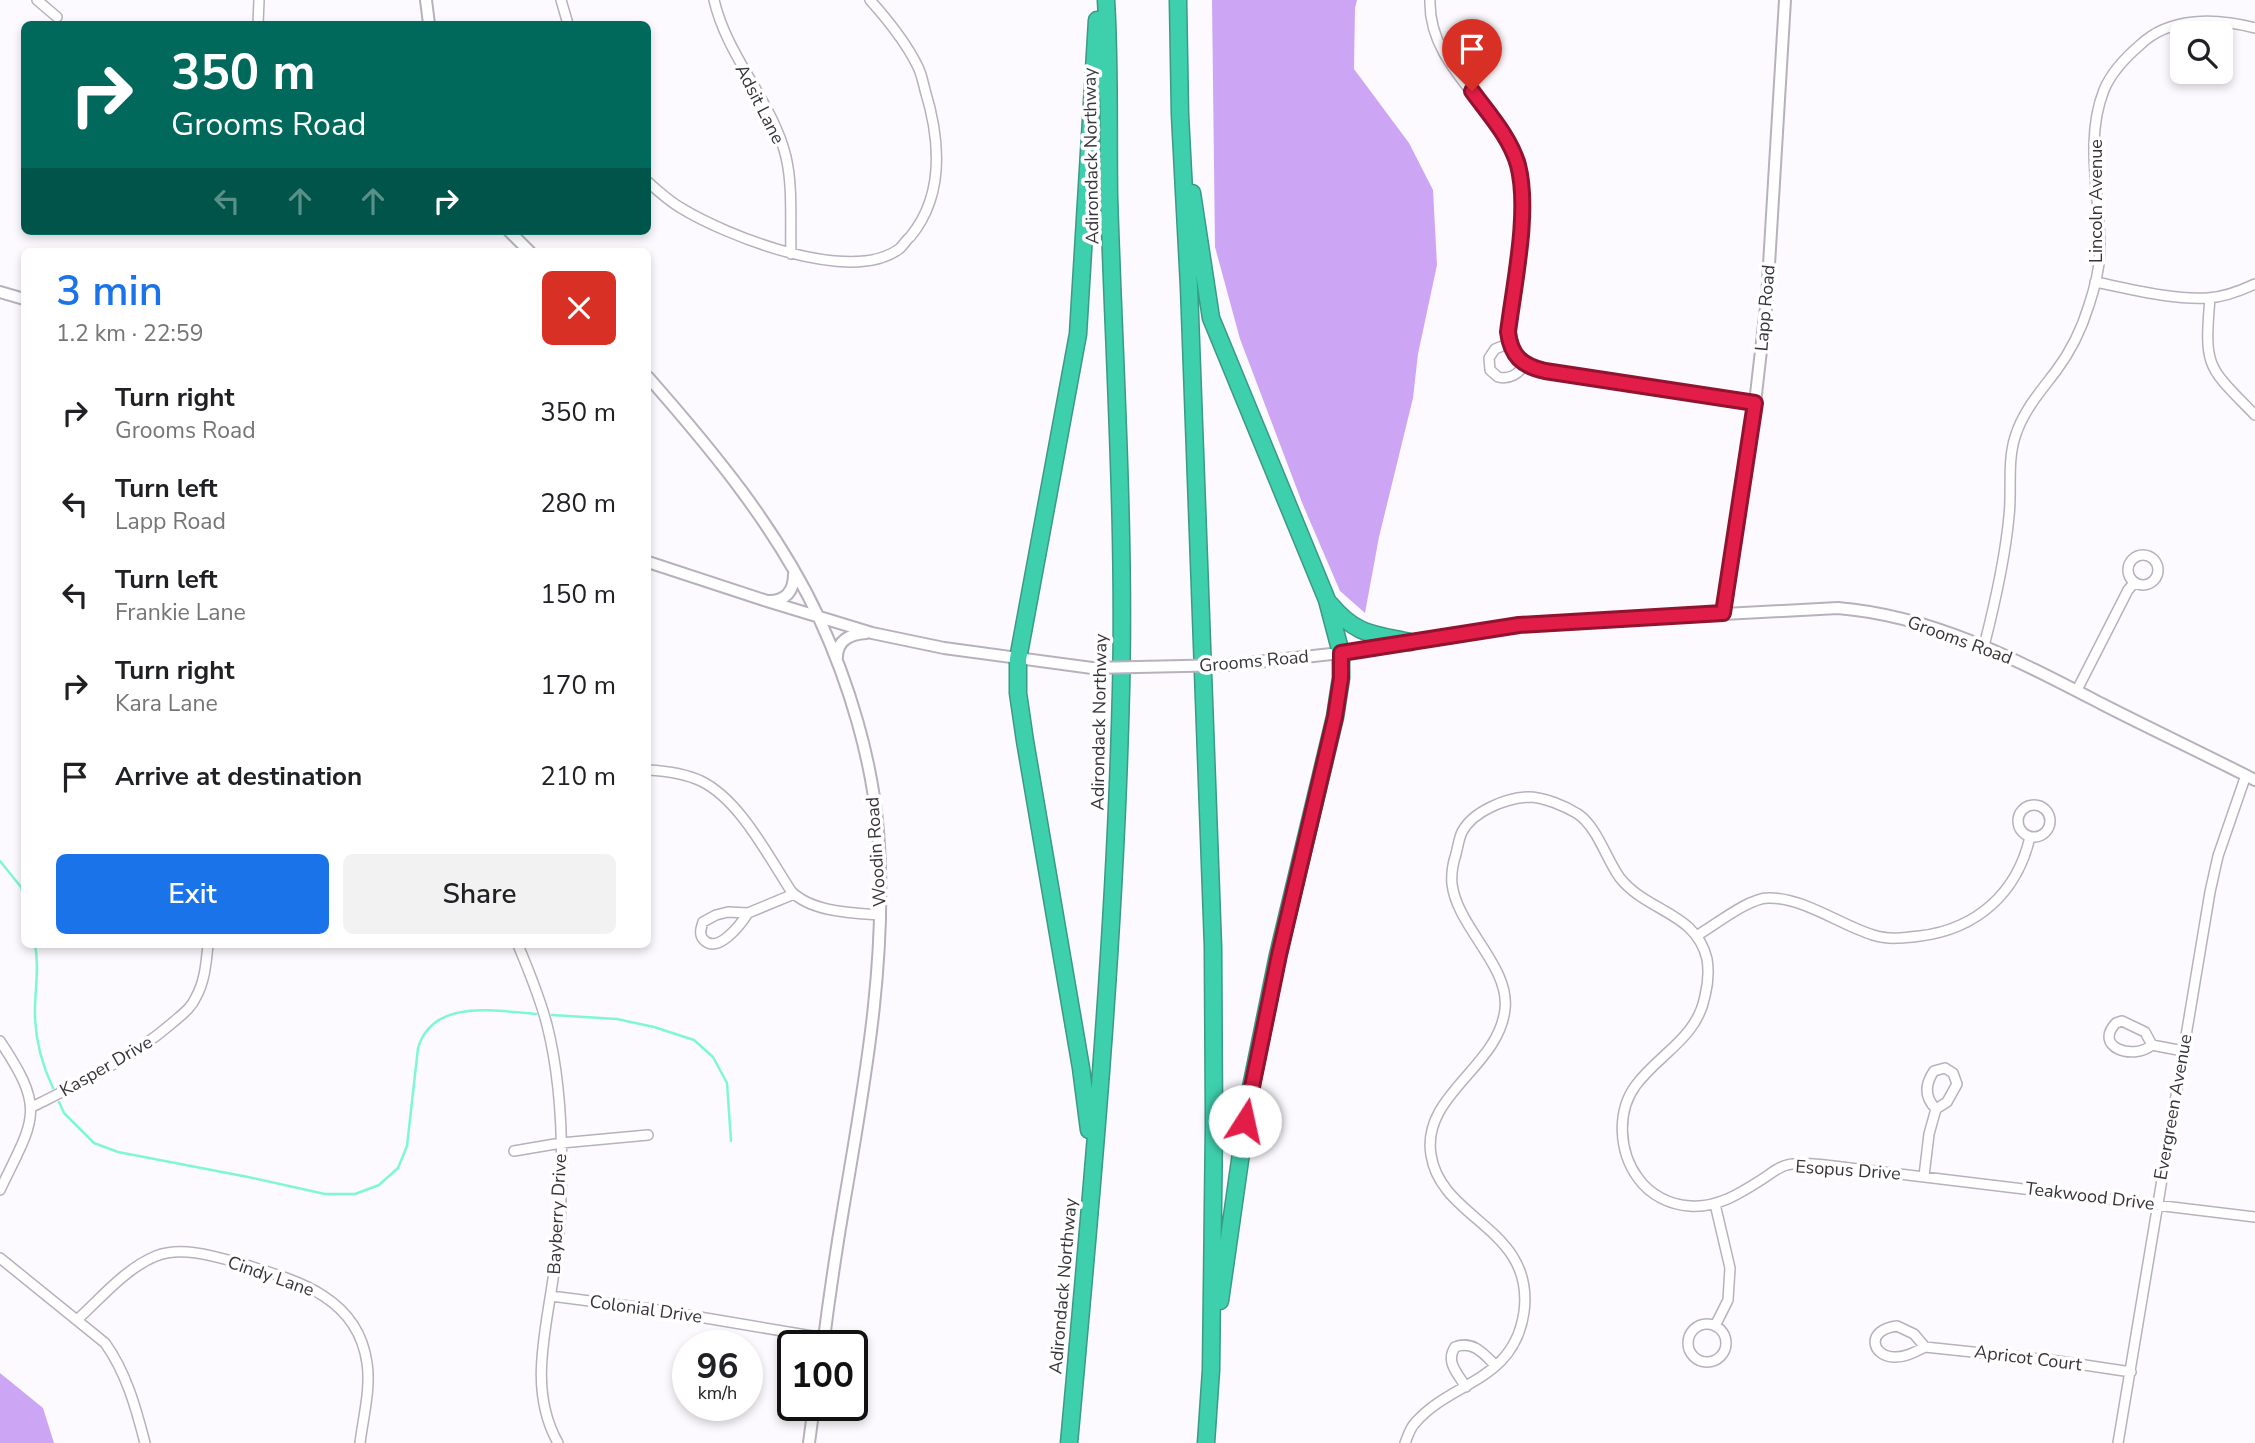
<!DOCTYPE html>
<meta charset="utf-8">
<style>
:root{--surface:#fff;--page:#f2f2f2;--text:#202124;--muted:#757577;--accent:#1a73e8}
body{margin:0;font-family:"Nunito Sans",sans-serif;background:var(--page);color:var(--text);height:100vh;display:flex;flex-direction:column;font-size:26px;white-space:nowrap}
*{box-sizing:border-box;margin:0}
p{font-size:23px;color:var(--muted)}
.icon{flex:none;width:38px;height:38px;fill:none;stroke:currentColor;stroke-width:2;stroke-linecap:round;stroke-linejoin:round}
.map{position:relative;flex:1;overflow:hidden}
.drawer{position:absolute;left:21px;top:248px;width:630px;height:700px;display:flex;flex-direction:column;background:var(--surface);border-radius:10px;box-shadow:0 4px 10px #0003}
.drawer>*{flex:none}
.banner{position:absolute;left:21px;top:21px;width:630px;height:214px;border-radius:10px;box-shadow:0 4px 10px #0003;background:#00695c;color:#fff;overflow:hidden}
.controls{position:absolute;left:2170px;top:21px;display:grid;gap:14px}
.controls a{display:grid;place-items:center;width:63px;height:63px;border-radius:10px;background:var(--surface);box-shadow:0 4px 10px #0003;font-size:35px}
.speed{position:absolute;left:672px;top:1330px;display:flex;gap:14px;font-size:35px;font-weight:700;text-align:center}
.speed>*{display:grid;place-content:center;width:91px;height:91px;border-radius:50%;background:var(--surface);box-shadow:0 4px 10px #0003;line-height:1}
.speed small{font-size:18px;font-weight:400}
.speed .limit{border:4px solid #111;border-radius:10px;background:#fff;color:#111}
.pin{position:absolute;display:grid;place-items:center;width:60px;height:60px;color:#fff;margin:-72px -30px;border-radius:50% 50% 50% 0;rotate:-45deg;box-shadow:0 0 7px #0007}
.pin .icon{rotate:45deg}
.me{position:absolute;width:77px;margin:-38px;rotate:10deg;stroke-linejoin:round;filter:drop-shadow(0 0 5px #0008)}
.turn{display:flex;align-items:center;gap:24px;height:147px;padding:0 35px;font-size:32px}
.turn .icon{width:91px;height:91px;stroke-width:2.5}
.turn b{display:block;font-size:49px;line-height:60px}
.lanes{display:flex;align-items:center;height:66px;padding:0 35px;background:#0003;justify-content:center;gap:35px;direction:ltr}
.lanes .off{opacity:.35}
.round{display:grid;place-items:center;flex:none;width:74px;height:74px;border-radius:10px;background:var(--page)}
.headline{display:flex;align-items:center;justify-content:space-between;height:119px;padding:0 35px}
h1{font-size:42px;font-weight:600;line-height:52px;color:var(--accent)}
.action{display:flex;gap:14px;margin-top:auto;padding:14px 35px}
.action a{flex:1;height:80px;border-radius:10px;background:var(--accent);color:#fff;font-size:28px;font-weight:600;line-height:80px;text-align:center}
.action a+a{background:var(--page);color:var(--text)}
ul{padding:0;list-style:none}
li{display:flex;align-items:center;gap:21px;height:91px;padding:0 35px}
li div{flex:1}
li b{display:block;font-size:26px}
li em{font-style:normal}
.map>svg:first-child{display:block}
.forest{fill:#cda5f5}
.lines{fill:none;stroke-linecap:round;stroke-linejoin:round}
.stream{stroke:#7ff7d6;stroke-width:2.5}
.minor-casing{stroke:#b7b1bd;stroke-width:12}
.tertiary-casing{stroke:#b7b1bd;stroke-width:14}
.motorway-casing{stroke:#3c9985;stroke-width:19}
.minor{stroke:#fff;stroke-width:9}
.tertiary{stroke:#fff;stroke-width:10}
.motorway{stroke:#3ecfad;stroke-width:16}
.tertiary-bridge-casing{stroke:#b7b1bd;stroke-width:14;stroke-linecap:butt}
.tertiary-bridge{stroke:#fff;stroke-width:10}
.route-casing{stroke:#92132f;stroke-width:18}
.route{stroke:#e11d48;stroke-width:12}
.labels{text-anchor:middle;stroke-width:7;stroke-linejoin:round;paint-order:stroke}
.street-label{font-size:18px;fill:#38353a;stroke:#fff}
</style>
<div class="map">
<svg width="2255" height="1443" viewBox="0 0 2255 1443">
<rect width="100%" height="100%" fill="#fcfaff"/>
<path class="forest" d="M 1212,0 L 1357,0 L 1355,8 L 1354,69 L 1409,143 L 1433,190 L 1437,265 L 1418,354 L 1413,398 L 1379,537 L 1365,613 L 1340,591 L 1303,505 L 1240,339 L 1215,247 Z
M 0,1373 L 43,1408 L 54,1443 L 0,1443 Z"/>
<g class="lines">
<path class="stream" d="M 0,861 L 21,887 L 24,899
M 35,945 C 40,970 34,993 35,1018 C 36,1042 43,1067 53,1088
M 552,1015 L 617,1019 L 654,1027 L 694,1040 L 713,1057 L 727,1083 L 731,1141
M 59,1102 L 64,1113 L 94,1143 L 118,1152 L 248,1177 L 325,1194 L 355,1194 L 379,1185 L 398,1168 L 407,1146 L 418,1048 C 433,998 495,1011 536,1014"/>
<defs>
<path id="minor" d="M 37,0 L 57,17
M 561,0 L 568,24
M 714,0 C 727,57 773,102 786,157 C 793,187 790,222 791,254
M 1430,0 C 1428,66 1496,104 1517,162 C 1531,201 1514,289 1508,332 L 1510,343
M 258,24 L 259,0
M 648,182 C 658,191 669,201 681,208 C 727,236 850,285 899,249 C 903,246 906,240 910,237 C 945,195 940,139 925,90 C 923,82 921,72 917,65 C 905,41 887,19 870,0
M 2095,282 C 2131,289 2171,300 2208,298 C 2225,297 2240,291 2255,284
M 2210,298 C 2204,368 2207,366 2255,415
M 1510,343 L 1517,357 L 1525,365 C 1518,374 1510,380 1498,377 L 1490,370 L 1489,358 L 1495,349 Z
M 1525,365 L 1545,371 L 1755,403
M2128 570a15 15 0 1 1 30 0a15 15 0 1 1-30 0Z
M 1984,646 C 1995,603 2005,560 2009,516 C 2012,490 2007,463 2015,437 C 2023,411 2040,392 2056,371 C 2071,351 2082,328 2089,305 C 2095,287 2100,266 2100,248 C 2100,196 2084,140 2104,90 C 2111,73 2126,57 2140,45 C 2170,16 2217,18 2255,28
M 2077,690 L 2128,590 L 2134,583
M 648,770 C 666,771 684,773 701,781 C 740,800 768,856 791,891 C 811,912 852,913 880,915
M2018 821a16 16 0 1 1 32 0a16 16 0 1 1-32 0Z
M 728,912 L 748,913 C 741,924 717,956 703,939 C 699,934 701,928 703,922 L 716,915 Z
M 748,913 L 794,894
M 1698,935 C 1715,925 1749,898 1768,898 C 1803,897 1840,925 1873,935 C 1888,940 1904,938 1920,936 C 1977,929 2017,893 2030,837
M 518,945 C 529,971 540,998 547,1025 C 561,1080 563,1140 561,1196 C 561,1228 556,1260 551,1292 C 543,1343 531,1395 558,1443
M 2122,1021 L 2145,1032 L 2152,1045 C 2133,1061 2093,1047 2116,1023 Z
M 0,1041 C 47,1111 34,1119 0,1190
M 2152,1045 L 2183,1051
M 1945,1068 L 1953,1073 L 1957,1084 L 1947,1102 L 1936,1109 C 1924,1097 1925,1084 1934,1071 Z
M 32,1107 C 80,1083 129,1060 171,1024 C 180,1016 191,1009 196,997 C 205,981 206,963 208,945
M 514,1151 L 561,1143 L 648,1135
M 1924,1176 L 1929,1134 L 1936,1109
M 1715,1204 L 1730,1268 L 1728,1300 L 1715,1326
M 0,1258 L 105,1343 C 126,1372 136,1408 145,1443
M 551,1296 L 652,1309 L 824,1338
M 77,1320 C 101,1298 126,1268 156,1256 C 183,1245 220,1258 246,1265 C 299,1281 358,1298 367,1363 C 371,1388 363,1418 360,1443
M1688 1343a19 19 0 1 1 38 0a19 19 0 1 1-38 0Z
M 1897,1326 L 1914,1334 L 1925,1347 C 1915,1352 1904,1358 1893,1357 C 1872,1356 1865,1330 1897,1326 Z
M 1925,1347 L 2058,1361 L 2131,1372
M 1466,1387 C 1458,1374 1445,1362 1455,1347 C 1473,1340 1484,1354 1495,1365
M 1405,1443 C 1408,1436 1410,1428 1415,1423 C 1451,1381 1514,1382 1524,1312 C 1535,1228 1441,1220 1431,1155 C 1421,1095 1499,1067 1505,1009 C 1510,966 1457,927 1452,884 C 1451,873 1453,863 1456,854 C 1458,846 1459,838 1462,832 C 1473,811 1506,798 1528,797 C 1544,797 1565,806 1578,814 C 1598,828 1606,859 1620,878 C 1647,912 1696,912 1707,959 C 1709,971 1708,984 1705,996 C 1697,1038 1659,1054 1636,1085 C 1616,1112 1619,1152 1638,1178 C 1650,1195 1670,1205 1690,1206 C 1717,1208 1739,1194 1761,1180 C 1769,1175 1778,1167 1787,1165 C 1799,1162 1813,1164 1825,1165 L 2255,1217
M 2118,1443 L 2210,892 L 2218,856 L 2246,775"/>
<path id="tertiary" d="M 426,0 L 429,24
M 509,231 L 530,252
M 0,292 L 24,299
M 648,377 C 713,451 777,528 819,618 C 849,683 872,759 878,831 C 888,956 865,1081 844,1204 C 836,1251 829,1299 823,1346
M 648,562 L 767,601 L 872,633 L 944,648 L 1092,668
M 769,601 C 786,601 794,591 794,574
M 1723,613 L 1755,403 L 1767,298 L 1785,0
M 837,657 C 837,640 850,634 866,633
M 1229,665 L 1341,653 L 1519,625 L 1838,608 C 1934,616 2017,660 2102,704 C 2153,730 2204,754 2255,780
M 809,1443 L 814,1405"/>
<path id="motorway" d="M 1178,0 L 1180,115 L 1189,287 L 1213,947 L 1214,1123 L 1211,1370 L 1206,1443
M 1192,193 L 1211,318 L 1327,600 L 1341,653 L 1341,678 L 1335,717 L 1278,955 L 1249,1097 L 1220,1301
M 1330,604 C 1356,635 1372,634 1410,642
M 1089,1130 L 1081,1068 L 1025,741 L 1018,693 L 1018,659 L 1078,334 L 1097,20
M 1069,1443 C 1092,1192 1115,941 1121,690 C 1125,525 1114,360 1109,196 C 1108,131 1110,65 1106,0"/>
</defs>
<use href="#minor" class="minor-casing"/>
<use href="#tertiary" class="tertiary-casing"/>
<use href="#motorway" class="motorway-casing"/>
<use href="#minor" class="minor"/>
<use href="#tertiary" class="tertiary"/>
<use href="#motorway" class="motorway"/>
<defs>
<path id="tertiary-bridge" d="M 1092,668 L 1229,665"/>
</defs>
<use href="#tertiary-bridge" class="tertiary-bridge-casing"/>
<use href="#tertiary-bridge" class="tertiary-bridge"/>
</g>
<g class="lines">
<defs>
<path id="route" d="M 1245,1121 L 1279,955 L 1335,717 L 1341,678 L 1341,653 L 1519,625 L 1723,613 L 1755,403 L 1545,371 C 1522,366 1511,356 1508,332 C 1514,284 1530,211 1518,165 C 1510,137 1488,113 1472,91"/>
</defs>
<use href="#route" class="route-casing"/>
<use href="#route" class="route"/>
</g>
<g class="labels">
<g class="street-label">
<text transform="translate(760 104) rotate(63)" y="6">Adsit Lane</text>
<text transform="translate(1091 156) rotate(-91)" y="6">Adirondack Northway</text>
<text transform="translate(2096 201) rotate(-90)" y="6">Lincoln Avenue</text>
<text transform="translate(1765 308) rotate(-85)" y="6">Lapp Road</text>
<text transform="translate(1960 640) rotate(20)" y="6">Grooms Road</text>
<text transform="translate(1254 661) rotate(-5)" y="6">Grooms Road</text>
<text transform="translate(1099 722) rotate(-89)" y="6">Adirondack Northway</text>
<text transform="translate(876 852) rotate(-94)" y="6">Woodin Road</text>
<text transform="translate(106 1066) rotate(-30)" y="6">Kasper Drive</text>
<text transform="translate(2173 1107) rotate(-80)" y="6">Evergreen Avenue</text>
<text transform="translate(1848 1170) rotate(4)" y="6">Esopus Drive</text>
<text transform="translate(2090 1196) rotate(7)" y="6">Teakwood Drive</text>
<text transform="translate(557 1214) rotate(-87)" y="6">Bayberry Drive</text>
<text transform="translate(271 1276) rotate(19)" y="6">Cindy Lane</text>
<text transform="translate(1063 1286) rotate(-85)" y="6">Adirondack Northway</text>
<text transform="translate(646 1309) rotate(8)" y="6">Colonial Drive</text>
<text transform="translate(2028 1358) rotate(7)" y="6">Apricot Court</text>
</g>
</g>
</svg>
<div class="controls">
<a><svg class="icon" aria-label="search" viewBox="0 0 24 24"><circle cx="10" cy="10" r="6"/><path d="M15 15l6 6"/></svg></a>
</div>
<div class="speed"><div>96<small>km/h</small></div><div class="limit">100</div></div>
<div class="pin" style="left:1472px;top:91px;background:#d93025"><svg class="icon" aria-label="arrive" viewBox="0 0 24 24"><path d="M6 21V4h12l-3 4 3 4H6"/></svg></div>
<svg class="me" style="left:1245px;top:1121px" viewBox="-20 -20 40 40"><circle r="19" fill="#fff"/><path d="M0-13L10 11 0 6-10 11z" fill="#e11d48"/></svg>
<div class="banner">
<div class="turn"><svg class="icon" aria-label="right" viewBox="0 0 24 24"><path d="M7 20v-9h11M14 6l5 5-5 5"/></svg><div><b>350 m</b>Grooms Road</div></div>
<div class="lanes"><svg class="icon off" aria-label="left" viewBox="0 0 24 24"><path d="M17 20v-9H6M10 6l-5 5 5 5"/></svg><svg class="icon off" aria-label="ahead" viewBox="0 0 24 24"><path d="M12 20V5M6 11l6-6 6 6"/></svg><svg class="icon off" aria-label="ahead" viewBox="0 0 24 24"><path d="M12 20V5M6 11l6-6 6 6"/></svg><svg class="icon" aria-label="right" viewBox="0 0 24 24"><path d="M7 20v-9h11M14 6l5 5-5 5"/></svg></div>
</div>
<section class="drawer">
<div class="headline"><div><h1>3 min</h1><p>1.2 km · 22:59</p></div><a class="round" style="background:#d93025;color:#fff"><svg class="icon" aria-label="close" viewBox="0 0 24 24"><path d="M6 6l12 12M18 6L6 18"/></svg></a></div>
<ul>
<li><svg class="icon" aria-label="right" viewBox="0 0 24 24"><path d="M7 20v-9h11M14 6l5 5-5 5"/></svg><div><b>Turn right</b><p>Grooms Road</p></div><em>350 m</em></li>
<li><svg class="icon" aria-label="left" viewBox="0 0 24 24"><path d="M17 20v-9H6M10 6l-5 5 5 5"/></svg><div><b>Turn left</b><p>Lapp Road</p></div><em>280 m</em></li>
<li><svg class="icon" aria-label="left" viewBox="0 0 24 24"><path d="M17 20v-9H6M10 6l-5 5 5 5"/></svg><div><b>Turn left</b><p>Frankie Lane</p></div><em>150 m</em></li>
<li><svg class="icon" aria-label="right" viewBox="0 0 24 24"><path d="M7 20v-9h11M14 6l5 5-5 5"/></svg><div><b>Turn right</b><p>Kara Lane</p></div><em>170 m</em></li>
<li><svg class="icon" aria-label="arrive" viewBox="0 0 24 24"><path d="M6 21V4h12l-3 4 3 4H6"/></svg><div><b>Arrive at destination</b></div><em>210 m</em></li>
</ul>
<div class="action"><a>Exit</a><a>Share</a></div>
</section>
</div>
